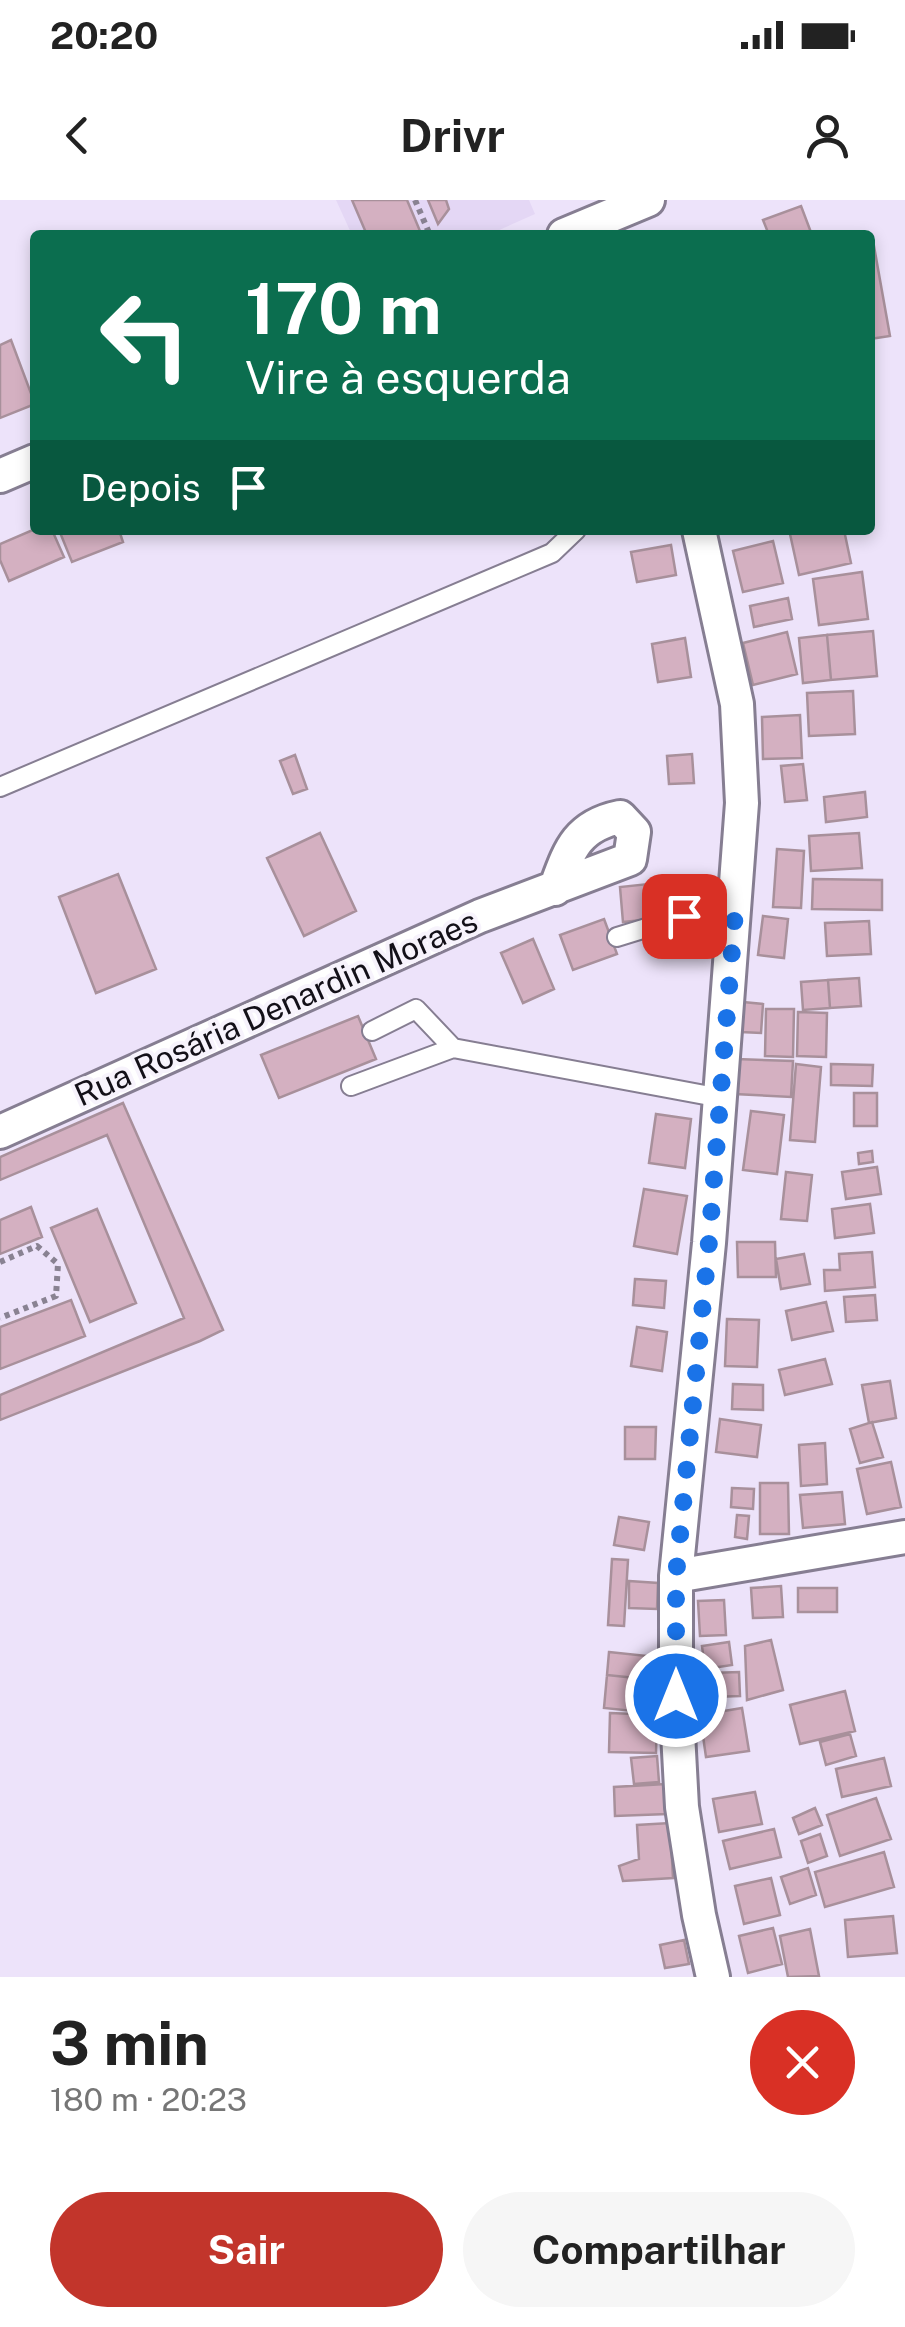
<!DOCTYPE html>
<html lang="pt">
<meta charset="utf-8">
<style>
:root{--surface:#fff;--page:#f6f6f6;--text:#222;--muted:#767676;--accent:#c2352b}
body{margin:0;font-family:"Public Sans",sans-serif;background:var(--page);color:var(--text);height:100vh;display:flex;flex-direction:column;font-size:38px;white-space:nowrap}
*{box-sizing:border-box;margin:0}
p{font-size:32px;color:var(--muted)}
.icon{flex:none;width:55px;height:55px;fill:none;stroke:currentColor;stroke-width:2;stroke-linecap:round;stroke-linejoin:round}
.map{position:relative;height:1777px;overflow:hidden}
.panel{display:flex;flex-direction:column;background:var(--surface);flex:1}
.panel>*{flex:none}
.hud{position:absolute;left:30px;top:30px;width:845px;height:305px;border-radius:10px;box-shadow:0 5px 15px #0003;background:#0b6e4f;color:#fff;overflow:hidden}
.pin{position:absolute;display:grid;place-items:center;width:85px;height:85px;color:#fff;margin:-42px;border-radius:20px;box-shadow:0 5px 15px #0006}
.me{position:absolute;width:110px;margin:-55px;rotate:0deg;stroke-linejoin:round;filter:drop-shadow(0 0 8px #0008)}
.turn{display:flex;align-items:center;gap:35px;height:210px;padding:0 50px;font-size:45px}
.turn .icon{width:130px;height:130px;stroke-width:2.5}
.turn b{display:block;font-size:70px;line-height:85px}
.then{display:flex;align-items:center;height:95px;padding:0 50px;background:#0003;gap:20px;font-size:38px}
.round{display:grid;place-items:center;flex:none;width:105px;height:105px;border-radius:52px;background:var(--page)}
.overview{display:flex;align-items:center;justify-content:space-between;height:170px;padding:0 50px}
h1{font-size:60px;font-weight:700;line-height:75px}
.primary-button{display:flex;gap:20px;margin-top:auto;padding:20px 50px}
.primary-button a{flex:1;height:115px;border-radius:60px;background:var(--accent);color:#fff;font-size:40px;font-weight:700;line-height:115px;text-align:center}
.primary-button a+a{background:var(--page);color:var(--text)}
.status{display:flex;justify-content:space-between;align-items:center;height:70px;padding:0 50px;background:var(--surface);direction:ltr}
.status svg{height:28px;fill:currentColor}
header{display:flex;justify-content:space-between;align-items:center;height:130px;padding:0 50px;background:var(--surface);font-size:45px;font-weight:700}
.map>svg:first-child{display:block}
.built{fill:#e4d7f5}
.building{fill:#d4b0c1;stroke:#a8909b;stroke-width:2.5}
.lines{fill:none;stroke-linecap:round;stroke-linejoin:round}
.service-casing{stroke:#867e92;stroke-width:22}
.minor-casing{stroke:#867e92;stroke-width:38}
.path{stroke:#898292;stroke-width:6;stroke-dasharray:5 5;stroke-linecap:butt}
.service{stroke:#fff;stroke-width:18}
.minor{stroke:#fff;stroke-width:32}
.route{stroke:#1a73e8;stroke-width:18;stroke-dasharray:0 32.4}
.labels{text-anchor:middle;stroke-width:8;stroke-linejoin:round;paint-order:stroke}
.street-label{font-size:32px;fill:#131018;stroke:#f7f3fc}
</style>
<div class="status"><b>20:20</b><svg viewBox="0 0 49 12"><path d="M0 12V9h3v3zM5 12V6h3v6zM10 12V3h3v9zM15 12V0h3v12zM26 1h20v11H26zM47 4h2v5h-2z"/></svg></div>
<header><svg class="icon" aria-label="back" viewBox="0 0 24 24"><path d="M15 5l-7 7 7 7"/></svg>Drivr<svg class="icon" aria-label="person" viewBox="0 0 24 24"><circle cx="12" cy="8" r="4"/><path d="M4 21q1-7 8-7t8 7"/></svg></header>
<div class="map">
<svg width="905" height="1777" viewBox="0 0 905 1777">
<rect width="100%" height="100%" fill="#ede3fa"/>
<path class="built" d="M 336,0 L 529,0 L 535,14 L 488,35 L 352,35 Z"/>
<path class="building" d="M 352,0 L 407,0 L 420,31 L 410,35 L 367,35 Z
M 428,0 L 446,0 L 449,9 L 438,24 Z
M 801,6 L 812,35 L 769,35 L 763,20 Z
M 870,35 L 872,35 L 890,136 L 870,139 Z
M 11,140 L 35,204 L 0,218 L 0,145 Z
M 35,329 L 52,330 L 64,357 L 9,381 L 0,360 L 0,344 Z
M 59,330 L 119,330 L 123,342 L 72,362 Z
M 810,330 L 844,330 L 851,363 L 799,375 L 790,334 Z
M 773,341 L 783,383 L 743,392 L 733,351 Z
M 671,345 L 676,375 L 637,382 L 631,352 Z
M 862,372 L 868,419 L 819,425 L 813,379 Z
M 788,398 L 792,419 L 754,427 L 750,406 Z
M 873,431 L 877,476 L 831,480 L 827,435 Z
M 787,432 L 797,474 L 753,485 L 743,443 Z
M 827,435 L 831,480 L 803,483 L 799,438 Z
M 685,438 L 691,477 L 658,482 L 652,444 Z
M 853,491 L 855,534 L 809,536 L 807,493 Z
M 800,515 L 802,558 L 763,559 L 762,517 Z
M 692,554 L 694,583 L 669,584 L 667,556 Z
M 295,555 L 307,589 L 293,594 L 280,561 Z
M 803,564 L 807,600 L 785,602 L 781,566 Z
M 865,592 L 867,617 L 826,622 L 824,597 Z
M 320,633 L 356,711 L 304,736 L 267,658 Z
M 859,633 L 862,668 L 811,671 L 809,636 Z
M 777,649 L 804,651 L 801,708 L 773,707 Z
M 118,674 L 156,769 L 96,793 L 59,697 Z
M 813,679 L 882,680 L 882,710 L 812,709 Z
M 667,682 L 671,717 L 623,722 L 620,687 Z
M 763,716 L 788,719 L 784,758 L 758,755 Z
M 604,719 L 617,754 L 573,770 L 560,735 Z
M 869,721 L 871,754 L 827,756 L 825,723 Z
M 533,739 L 554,789 L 523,803 L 501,753 Z
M 859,778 L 861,806 L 830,808 L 828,780 Z
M 828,780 L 830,808 L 803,810 L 801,782 Z
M 743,802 L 763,804 L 761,833 L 741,832 Z
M 766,809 L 794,809 L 793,857 L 765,856 Z
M 798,812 L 827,813 L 826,857 L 797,856 Z
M 358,816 L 376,859 L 279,898 L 261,855 Z
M 736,859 L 793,861 L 791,897 L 735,894 Z
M 796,864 L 821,867 L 815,942 L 790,940 Z
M 831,864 L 873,865 L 872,886 L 831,885 Z
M 854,893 L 877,893 L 877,926 L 854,926 Z
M 123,903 L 223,1130 L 200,1141 L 0,1220 L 0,1195 L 184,1118 L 107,935 L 0,980 L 0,957 Z
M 751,911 L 784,915 L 777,974 L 743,970 Z
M 656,914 L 691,919 L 685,968 L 649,963 Z
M 872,951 L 873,962 L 859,964 L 858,953 Z
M 877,967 L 881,994 L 846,999 L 842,972 Z
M 786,972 L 812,975 L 807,1021 L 781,1019 Z
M 644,989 L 687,996 L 677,1054 L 634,1046 Z
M 870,1004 L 874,1033 L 835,1038 L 832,1009 Z
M 31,1007 L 42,1037 L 0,1054 L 0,1020 Z
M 97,1009 L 136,1103 L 90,1122 L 51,1028 Z
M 737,1042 L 775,1042 L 776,1077 L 738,1077 Z
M 872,1052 L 875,1087 L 825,1091 L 824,1070 L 840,1070 L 839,1054 Z
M 804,1054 L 810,1084 L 781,1089 L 776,1059 Z
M 635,1079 L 666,1081 L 664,1108 L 633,1105 Z
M 875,1095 L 877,1120 L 846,1122 L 844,1097 Z
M 71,1100 L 85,1136 L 0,1169 L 0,1127 Z
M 826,1102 L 833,1131 L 792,1140 L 786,1111 Z
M 727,1119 L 759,1120 L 757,1167 L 725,1166 Z
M 637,1127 L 667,1132 L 662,1171 L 631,1166 Z
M 825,1159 L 832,1184 L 785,1195 L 779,1170 Z
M 890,1181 L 896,1218 L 869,1223 L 862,1185 Z
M 733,1184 L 763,1185 L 763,1210 L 732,1209 Z
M 720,1219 L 761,1225 L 757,1257 L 716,1252 Z
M 872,1222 L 883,1257 L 860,1263 L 850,1229 Z
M 625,1227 L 656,1227 L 655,1259 L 625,1259 Z
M 825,1243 L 827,1284 L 801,1286 L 799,1245 Z
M 891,1262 L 901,1307 L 867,1314 L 857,1269 Z
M 760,1283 L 788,1283 L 789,1334 L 760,1334 Z
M 732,1288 L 754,1289 L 753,1309 L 731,1307 Z
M 842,1292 L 845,1324 L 803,1328 L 800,1295 Z
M 737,1315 L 749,1316 L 747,1339 L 735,1337 Z
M 619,1317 L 649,1322 L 644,1350 L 614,1345 Z
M 612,1359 L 628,1360 L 624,1426 L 608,1425 Z
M 629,1381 L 658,1383 L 657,1409 L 629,1408 Z
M 781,1386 L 783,1417 L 753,1418 L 751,1388 Z
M 798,1388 L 837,1388 L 837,1412 L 798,1412 Z
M 724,1400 L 726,1435 L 700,1436 L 698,1401 Z
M 771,1440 L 783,1490 L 747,1500 L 745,1446 Z
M 729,1442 L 732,1465 L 705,1469 L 702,1446 Z
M 609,1452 L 657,1457 L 655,1480 L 607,1475 Z
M 739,1472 L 740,1496 L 712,1497 L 710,1473 Z
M 607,1475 L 655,1480 L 652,1513 L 604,1508 Z
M 845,1491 L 855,1531 L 800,1544 L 790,1505 Z
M 742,1508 L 749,1551 L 706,1557 L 700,1515 Z
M 610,1513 L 657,1515 L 656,1553 L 609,1552 Z
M 850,1534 L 856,1556 L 826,1565 L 820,1542 Z
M 657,1556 L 659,1582 L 634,1584 L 631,1558 Z
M 884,1558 L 891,1586 L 842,1597 L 836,1569 Z
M 666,1584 L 667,1614 L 615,1616 L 614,1587 Z
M 755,1592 L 762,1624 L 719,1632 L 713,1599 Z
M 876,1598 L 891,1639 L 840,1656 L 827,1615 Z
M 815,1608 L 822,1625 L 799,1634 L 793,1618 Z
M 670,1623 L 673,1678 L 623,1681 L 619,1666 L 639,1659 L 637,1625 Z
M 774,1629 L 781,1657 L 730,1669 L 723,1641 Z
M 820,1634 L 827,1656 L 808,1663 L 801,1641 Z
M 884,1652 L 894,1687 L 825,1707 L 815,1672 Z
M 808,1668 L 816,1695 L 790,1704 L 781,1677 Z
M 771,1678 L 780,1715 L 744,1724 L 735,1686 Z
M 893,1716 L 897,1753 L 848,1757 L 845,1720 Z
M 773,1728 L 782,1764 L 748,1773 L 739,1736 Z
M 810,1729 L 819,1776 L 788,1777 L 780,1736 Z
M 684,1740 L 689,1764 L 665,1768 L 660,1745 Z"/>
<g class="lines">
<defs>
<path id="service" d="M 0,587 L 552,353 L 576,330
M 617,737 L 685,716 L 735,712
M 372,831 L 416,809 L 453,848 L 721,898
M 351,886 L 453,848"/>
<path id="minor" d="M 564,35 L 648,0
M 0,276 L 35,261
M 699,330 L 737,504 L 742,603 L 709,1043 L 676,1376 L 676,1496 L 682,1607 L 699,1715 L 713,1777
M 0,932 L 480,716 L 630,659 L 634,632 L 620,617 C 576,626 569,651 555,689
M 676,1376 L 905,1337"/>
</defs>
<use href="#service" class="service-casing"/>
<use href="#minor" class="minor-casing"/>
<path class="path" d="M 415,0 L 430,35
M 0,1062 L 37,1046 L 58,1064 L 56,1096 L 0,1118"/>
<use href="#service" class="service"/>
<use href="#minor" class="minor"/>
</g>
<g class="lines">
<path class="route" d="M 676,1496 L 676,1376 L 709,1042 L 735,712 L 684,716"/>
</g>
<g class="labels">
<g class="street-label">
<text transform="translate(276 808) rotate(-24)" y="11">Rua Rosária Denardin Moraes</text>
</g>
</g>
</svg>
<div class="pin" style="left:684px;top:716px;background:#d93025"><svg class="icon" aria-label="arrive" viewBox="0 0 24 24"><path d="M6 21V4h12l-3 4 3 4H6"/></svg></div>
<svg class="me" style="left:676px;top:1496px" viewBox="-20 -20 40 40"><circle r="17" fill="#1a73e8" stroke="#fff" stroke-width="3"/><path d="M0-11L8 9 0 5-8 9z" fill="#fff"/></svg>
<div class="hud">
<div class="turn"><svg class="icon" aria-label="left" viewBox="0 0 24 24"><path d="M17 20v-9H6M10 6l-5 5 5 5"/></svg><div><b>170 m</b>Vire à esquerda</div></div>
<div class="then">Depois<svg class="icon" aria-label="arrive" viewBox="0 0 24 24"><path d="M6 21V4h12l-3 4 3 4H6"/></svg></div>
</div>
</div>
<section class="panel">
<div class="overview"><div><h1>3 min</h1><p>180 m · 20:23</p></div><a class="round" style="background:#d93025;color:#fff"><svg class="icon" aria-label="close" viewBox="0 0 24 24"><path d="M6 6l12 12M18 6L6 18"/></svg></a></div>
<div class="primary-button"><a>Sair</a><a>Compartilhar</a></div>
</section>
